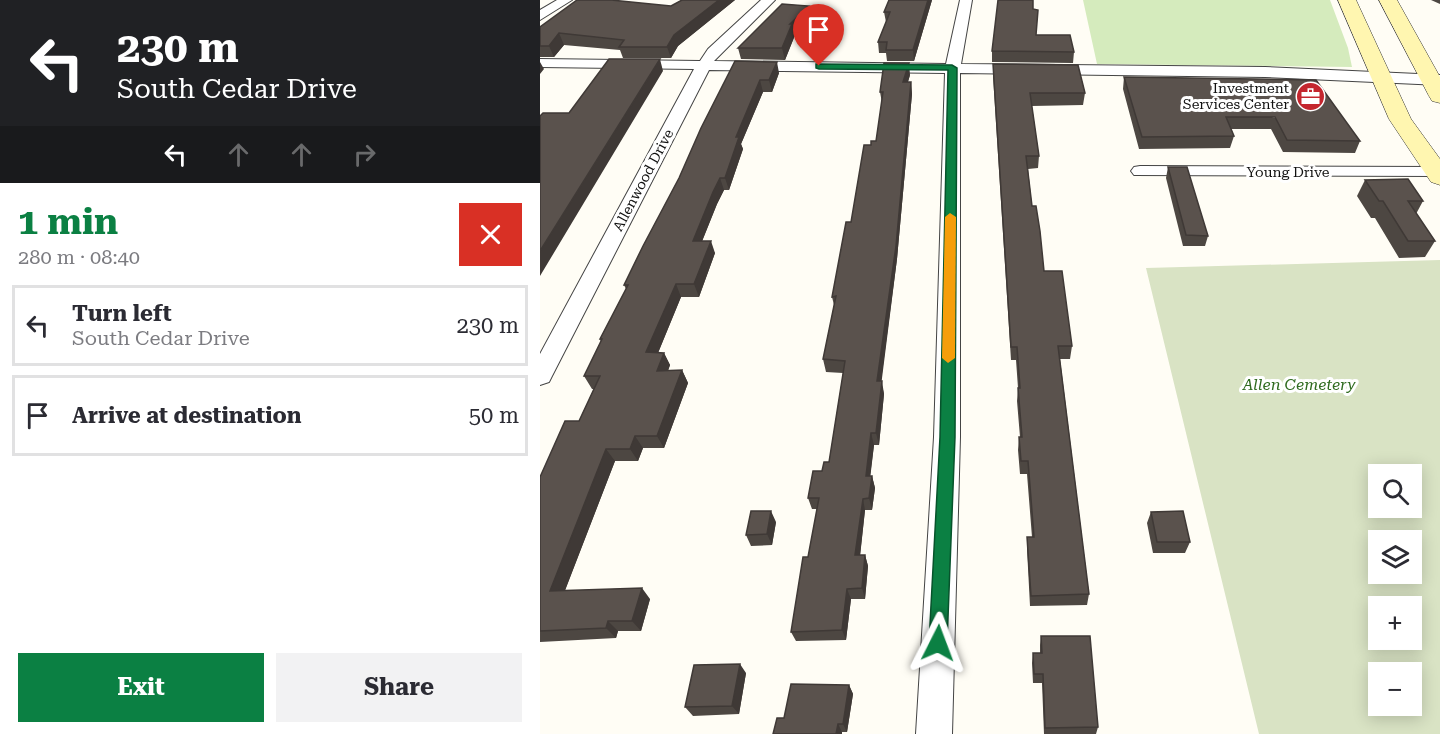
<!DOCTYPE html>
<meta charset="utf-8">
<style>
:root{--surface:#fff;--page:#f2f2f3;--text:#2b2b33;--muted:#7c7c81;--line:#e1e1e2;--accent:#0b8043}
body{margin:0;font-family:"Roboto Serif",serif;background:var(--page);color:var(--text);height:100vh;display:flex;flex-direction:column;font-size:22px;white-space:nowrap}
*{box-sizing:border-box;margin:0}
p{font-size:20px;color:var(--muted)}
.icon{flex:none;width:33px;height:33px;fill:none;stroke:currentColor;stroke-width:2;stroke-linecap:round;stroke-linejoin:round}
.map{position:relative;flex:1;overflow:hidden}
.panel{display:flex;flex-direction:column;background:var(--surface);width:540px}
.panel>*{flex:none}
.guide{background:#202124;color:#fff;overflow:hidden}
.fabs{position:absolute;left:828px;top:464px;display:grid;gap:12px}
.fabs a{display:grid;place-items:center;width:54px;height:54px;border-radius:0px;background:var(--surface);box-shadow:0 3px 15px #0003;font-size:30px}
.pin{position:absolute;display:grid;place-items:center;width:51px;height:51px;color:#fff;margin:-62px -26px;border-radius:50% 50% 50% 0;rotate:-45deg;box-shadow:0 0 6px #0007}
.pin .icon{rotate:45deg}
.me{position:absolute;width:66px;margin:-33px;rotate:3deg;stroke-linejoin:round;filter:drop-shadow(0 0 4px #0008)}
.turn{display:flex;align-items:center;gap:21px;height:126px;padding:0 18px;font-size:27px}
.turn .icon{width:78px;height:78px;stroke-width:2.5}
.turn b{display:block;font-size:42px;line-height:51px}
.lanes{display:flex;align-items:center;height:57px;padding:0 18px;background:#0003;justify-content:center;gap:30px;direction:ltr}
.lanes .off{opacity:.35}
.round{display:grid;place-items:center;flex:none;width:63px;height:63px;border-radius:0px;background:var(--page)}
.summary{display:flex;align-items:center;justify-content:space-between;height:102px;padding:0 18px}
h1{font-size:36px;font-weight:700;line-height:45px;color:var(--accent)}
.button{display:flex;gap:12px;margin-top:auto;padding:12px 18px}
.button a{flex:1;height:69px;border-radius:0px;background:var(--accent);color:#fff;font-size:24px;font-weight:700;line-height:69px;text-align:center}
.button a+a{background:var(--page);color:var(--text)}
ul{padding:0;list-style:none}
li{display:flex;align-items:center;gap:18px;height:81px;margin:0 12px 9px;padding:0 6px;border:3px solid var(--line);border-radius:0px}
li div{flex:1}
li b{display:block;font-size:22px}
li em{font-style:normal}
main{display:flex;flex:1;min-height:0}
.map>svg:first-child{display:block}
.green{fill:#d5ebbd}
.cemetery{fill:#d9e3c4;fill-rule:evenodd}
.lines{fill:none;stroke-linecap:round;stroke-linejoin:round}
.minor-casing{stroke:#444;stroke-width:2}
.secondary-casing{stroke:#333;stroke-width:1}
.minor{fill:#fff;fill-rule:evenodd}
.secondary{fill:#fff6b0;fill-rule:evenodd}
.wall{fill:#4d4742}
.shaded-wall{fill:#3f3936}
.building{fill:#5a524d;stroke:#3f3936;stroke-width:1.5}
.route{fill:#0b8043;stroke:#07532c;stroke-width:1.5}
.slow{fill:#f59e0b}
.labels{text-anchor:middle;stroke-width:6;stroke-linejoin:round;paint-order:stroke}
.far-poi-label{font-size:14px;fill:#111;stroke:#fff;text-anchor:end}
.far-street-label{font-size:14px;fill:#111;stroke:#fff}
.park-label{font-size:16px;font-style:italic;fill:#2f6b1f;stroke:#fff}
</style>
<main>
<section class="panel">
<div class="guide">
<div class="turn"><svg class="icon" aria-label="left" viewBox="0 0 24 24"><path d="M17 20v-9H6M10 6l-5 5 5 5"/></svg><div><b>230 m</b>South Cedar Drive</div></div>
<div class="lanes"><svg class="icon" aria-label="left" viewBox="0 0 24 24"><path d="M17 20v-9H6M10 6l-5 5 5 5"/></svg><svg class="icon off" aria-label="ahead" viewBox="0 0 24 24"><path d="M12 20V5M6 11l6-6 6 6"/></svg><svg class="icon off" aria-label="ahead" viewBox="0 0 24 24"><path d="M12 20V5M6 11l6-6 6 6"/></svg><svg class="icon off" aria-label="right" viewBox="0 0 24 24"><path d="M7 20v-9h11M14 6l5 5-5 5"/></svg></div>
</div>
<div class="summary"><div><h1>1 min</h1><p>280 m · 08:40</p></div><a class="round" style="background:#d93025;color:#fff"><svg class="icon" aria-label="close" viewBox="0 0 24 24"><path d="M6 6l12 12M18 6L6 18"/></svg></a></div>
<ul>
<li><svg class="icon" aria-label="left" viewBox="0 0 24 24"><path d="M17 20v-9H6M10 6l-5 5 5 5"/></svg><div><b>Turn left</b><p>South Cedar Drive</p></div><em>230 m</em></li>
<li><svg class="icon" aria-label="arrive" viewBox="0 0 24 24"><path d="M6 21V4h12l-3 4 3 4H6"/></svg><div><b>Arrive at destination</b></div><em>50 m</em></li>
</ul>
<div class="button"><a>Exit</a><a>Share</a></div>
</section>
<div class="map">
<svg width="900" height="734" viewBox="0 0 900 734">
<rect width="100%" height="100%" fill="#fffdf5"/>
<path class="green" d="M 543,0 L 790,0 L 808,48 L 812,67 L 557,64 Z"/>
<path class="cemetery" d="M 900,260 L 900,734 L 719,734 L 606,268 ZM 838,474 L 872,474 L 872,507 L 838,507 ZM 838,540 L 872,540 L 872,573 L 838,573 ZM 838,606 L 872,606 L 872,639 L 838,639 ZM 838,672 L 872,672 L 872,705 L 838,705 Z"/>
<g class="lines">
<defs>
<path id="minor" d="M 17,0 L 32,0 L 0,20 L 0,10 Z
M 221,0 L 235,0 L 174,61 L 406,64 L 420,0 L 432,0 L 421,64 L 725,67 L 900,75 L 900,85 L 725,77 L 420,73 L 420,437 L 412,734 L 376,734 L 394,437 L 405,73 L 169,70 L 12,376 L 9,382 L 0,385 L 0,354 L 154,69 L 0,67 L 0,59 L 160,61 L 168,49 Z
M 600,166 L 896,167 L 900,168 L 900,176 L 594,175 L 591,171 L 594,167 Z"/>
<path id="secondary" d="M 798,0 L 816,0 L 871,119 L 900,159 L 900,185 L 891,182 L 849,119 Z
M 839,0 L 857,0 L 900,77 L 900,103 L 892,101 L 889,96 Z"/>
</defs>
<use href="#minor" class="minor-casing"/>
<use href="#secondary" class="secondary-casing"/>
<use href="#minor" class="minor"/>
<use href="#secondary" class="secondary"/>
</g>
<path class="wall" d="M 142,0 L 195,0 L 138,46 L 131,58 L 83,58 L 80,50 L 24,45 L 14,57 L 0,57 L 0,27 L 131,6 Z
M 392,0 L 374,61 L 347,61 L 346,53 L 339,53 L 338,42 L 346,22 L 344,12 Z
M 891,0 L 900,0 L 900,4 Z
M 493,9 L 496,35 L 534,52 L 533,63 L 452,62 L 452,51 Z
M 271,17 L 254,33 L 255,35 L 245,60 L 201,59 L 198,48 Z
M 195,61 L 239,73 L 232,92 L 223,92 L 201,144 L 203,149 L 189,190 L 184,190 L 177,204 L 162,241 L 175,253 L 159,297 L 141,297 L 118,353 L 124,353 L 130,365 L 128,371 L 142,370 L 148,383 L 124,448 L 103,448 L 98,461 L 75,461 L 25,590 L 110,599 L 101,631 L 78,631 L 76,638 L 0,642 L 0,477 L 39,421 L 54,389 L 52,389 L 44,376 L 61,342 L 60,339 L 86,289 L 84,285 L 139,178 Z
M 453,64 L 545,93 L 543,105 L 492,106 L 499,156 L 498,168 L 488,169 L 492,206 L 504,271 L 532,346 L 530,359 L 520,359 L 549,594 L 547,605 L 490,606 L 487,549 L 487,537 L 492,537 L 487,474 L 480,474 L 478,450 L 479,437 L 480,437 L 477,401 L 478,388 L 476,360 L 471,360 L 453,76 Z
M 370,75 L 368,82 L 371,82 L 372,94 L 357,259 L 341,381 L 344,394 L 339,445 L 334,445 L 330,476 L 332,476 L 335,488 L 332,510 L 325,510 L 320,555 L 325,555 L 328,566 L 325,599 L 311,599 L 306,640 L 256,641 L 251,632 L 268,557 L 277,509 L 272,509 L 268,498 L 282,471 L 289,462 L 303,373 L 286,372 L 283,359 L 294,305 L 292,297 L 331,145 L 336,141 L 342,103 L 340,92 Z
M 584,77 L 820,141 L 815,153 L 743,152 L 731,129 L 691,129 L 694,136 L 690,148 L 599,149 L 583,89 Z
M 628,167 L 668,236 L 665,246 L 643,246 L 626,178 Z
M 825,180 L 883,201 L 876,214 L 895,241 L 885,257 L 859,258 L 835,218 L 831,218 L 817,196 Z
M 611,512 L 650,542 L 645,553 L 613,553 L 607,523 Z
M 236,522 L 232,545 L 211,546 L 206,535 Z
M 501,636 L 558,727 L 556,734 L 504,734 L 502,683 L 493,683 L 492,663 L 493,653 L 500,653 L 500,645 Z
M 206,673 L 199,714 L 153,716 L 145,707 Z
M 309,685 L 313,694 L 307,732 L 302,732 L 244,718 Z"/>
<path class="shaded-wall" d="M 179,0 L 195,0 L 138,46 L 131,58 L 127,47 L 134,35 Z
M 388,0 L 392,0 L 374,61 L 373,50 Z
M 269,6 L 271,17 L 254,33 L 255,35 L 245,60 L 242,48 L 250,24 Z
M 19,33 L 24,45 L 14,57 L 9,46 Z
M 120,59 L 123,71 L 0,276 L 0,251 Z
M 0,62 L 4,69 L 0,74 Z
M 237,62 L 239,73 L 232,92 L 229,80 Z
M 369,63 L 370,75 L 364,94 L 363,82 Z
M 220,80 L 223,92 L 201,144 L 203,149 L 189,190 L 185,178 L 196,137 Z
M 371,82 L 372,94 L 357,259 L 340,394 L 337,381 Z
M 180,178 L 184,190 L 177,204 L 157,254 L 153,241 L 173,192 Z
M 171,241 L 175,253 L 159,297 L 154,284 Z
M 136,284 L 141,297 L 113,365 L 106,352 Z
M 124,353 L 130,365 L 123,383 L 117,371 Z
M 142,370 L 148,383 L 124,448 L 117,436 Z
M 342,381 L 344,394 L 339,445 L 336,433 Z
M 331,433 L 334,445 L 329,488 L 326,476 Z
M 95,436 L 103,448 L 98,461 L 90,449 Z
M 66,449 L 75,461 L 21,601 L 10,591 Z
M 332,476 L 335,488 L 332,510 L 329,498 Z
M 323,499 L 325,510 L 319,566 L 315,555 Z
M 231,511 L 236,522 L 232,545 L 227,534 Z
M 325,555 L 328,566 L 325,599 L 322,588 Z
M 102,588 L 110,599 L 101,631 L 92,621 Z
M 307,589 L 311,599 L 306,640 L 302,630 Z
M 68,621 L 78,631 L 76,638 L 66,628 Z
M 200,664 L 206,673 L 199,714 L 192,706 Z
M 309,685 L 313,694 L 307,732 L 303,724 Z
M 298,724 L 302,732 L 302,734 L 296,734 Z"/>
<path class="building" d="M 37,0 L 71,0 L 131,6 L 142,0 L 179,0 L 134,35 L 127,47 L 79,47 L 84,40 L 19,33 L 9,46 L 0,46 L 0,27 Z
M 349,0 L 388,0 L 373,50 L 346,50 L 347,42 L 338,42 L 350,12 L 344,12 Z
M 458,0 L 493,0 L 493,9 L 498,10 L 496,35 L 530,35 L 534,52 L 452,51 Z
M 242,4 L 269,6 L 250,24 L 252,24 L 242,48 L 198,48 Z
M 69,59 L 120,59 L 0,251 L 0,116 L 3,113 L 29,113 Z
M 195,61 L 237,62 L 229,80 L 220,80 L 196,137 L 199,137 L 185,178 L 180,178 L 173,192 L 153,241 L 171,241 L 154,284 L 136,284 L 106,352 L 124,353 L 117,371 L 142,370 L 117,436 L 95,436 L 90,449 L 66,449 L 10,591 L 102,588 L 92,621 L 68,621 L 66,628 L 0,631 L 0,477 L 25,421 L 39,421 L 60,376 L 44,376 L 62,339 L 60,339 L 88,285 L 84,285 L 103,246 L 139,178 L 161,128 Z
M 344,63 L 369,63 L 363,82 L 371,82 L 356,246 L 337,381 L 342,381 L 336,433 L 331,433 L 326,476 L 332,476 L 329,498 L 323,499 L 315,555 L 325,555 L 322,588 L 307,589 L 302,630 L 251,632 L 263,557 L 268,557 L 279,498 L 268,498 L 273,471 L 282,471 L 284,462 L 289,462 L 305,361 L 283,359 L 296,296 L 292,297 L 306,222 L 311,222 L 324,145 L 331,145 L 331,141 L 336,141 L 343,92 L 340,92 Z
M 453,64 L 538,65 L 545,93 L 490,93 L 499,156 L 486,156 L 492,206 L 496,206 L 500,231 L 504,271 L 522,271 L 532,346 L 518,346 L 549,594 L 491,596 L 487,537 L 494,537 L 488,461 L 481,461 L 479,437 L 482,437 L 478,388 L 480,388 L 477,347 L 471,347 Z
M 584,77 L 776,80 L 820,141 L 747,140 L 735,117 L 686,117 L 694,136 L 602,137 Z
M 628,167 L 647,167 L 668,236 L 646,235 Z
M 868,179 L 883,201 L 868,201 L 895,241 L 868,241 L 843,201 L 839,201 L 825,180 Z
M 211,511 L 231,511 L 227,534 L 206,535 Z
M 643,511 L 650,542 L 617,542 L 611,512 Z
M 501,636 L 550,636 L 558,727 L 505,728 L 503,674 L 494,674 L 493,653 L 502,653 Z
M 200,664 L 192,706 L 145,707 L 154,665 Z
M 251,684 L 309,685 L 303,724 L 298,724 L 296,734 L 233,734 L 237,718 L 244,718 Z"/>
<path class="route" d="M 276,64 L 412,65 L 417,68 L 415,437 L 407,643 L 405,649 L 398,652 L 392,649 L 389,643 L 400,437 L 408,70 L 279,69 L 276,68 Z"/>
<path class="slow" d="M 410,213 L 416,217 L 415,358 L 408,363 L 402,358 L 405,217 Z"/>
<defs>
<symbol id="office-disc" viewBox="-11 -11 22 22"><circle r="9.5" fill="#c4262e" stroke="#fff"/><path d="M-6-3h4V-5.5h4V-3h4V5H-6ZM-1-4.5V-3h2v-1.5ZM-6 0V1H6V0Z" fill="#fff"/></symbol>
</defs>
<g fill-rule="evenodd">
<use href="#office-disc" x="754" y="80" width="33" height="33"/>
</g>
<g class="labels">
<g class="far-poi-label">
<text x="749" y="93">Investment<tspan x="749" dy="16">Services Center</tspan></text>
</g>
<g class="far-street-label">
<text x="748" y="177">Young Drive</text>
<text transform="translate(103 180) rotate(-62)" y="5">Allenwood Drive</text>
</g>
<g class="park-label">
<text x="759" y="390">Allen Cemetery</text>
</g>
</g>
</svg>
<div class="fabs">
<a><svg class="icon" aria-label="search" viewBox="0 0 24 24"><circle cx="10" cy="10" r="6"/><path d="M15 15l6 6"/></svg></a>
<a><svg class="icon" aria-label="layers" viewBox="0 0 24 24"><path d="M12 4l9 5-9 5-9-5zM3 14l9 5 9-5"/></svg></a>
<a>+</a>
<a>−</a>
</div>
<div class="pin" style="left:279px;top:66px;background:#d93025"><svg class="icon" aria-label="arrive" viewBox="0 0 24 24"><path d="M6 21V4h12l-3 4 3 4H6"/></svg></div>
<svg class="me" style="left:398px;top:643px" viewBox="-20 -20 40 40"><path d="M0-17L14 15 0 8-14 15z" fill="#0b8043" stroke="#fff" stroke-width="4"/></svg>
</div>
</main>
